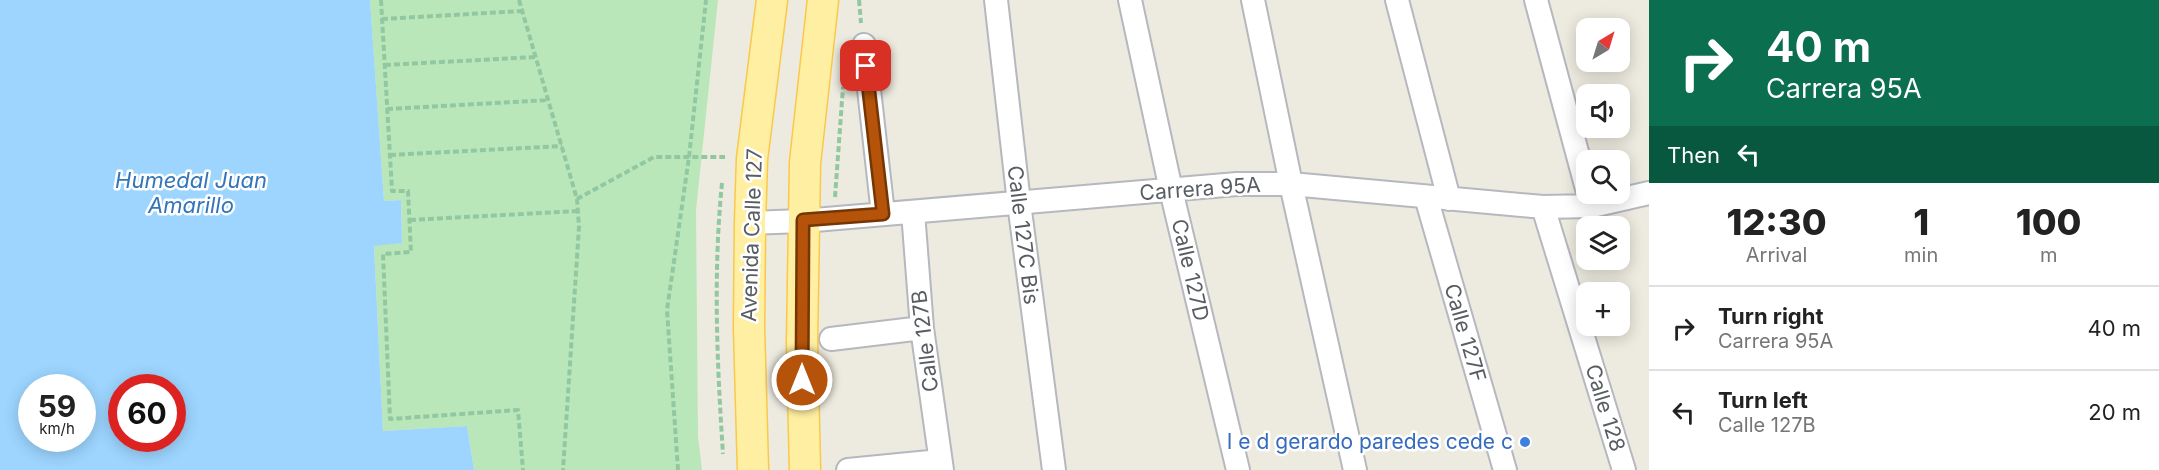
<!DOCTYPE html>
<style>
:root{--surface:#fff;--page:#f6f6f6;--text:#222;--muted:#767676;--line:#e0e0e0}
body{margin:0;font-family:Inter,sans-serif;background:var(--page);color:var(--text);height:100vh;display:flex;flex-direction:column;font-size:22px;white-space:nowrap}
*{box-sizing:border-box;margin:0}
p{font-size:20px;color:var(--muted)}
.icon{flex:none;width:33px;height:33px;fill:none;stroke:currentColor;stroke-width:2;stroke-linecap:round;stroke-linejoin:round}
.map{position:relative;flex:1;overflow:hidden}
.panel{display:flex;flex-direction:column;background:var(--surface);width:510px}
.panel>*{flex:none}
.hud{background:#0b6e4f;color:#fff;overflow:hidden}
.needle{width:39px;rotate:38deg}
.fabs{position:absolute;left:1576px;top:18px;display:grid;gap:12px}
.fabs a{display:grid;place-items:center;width:54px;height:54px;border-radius:12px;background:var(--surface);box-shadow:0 3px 15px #0003;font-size:30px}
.speed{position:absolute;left:18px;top:374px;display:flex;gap:12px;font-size:30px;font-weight:700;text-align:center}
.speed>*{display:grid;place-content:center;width:78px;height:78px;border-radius:50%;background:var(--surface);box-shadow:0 3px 15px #0003;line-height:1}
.speed small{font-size:15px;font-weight:400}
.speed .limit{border:9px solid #d22;background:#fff;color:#111}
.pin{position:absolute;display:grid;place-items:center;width:51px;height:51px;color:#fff;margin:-26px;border-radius:12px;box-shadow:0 3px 9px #0006}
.me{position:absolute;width:66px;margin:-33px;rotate:0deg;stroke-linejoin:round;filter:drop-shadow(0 0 4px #0008)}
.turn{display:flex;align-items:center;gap:21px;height:126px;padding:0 18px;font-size:27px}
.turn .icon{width:78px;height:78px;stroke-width:2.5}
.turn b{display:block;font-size:42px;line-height:51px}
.then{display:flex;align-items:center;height:57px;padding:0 18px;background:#0003;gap:12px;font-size:22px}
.eta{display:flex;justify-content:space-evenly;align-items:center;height:102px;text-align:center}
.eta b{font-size:36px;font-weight:800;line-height:42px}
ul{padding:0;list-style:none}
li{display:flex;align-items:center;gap:18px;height:84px;padding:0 18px;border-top:2px solid var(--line)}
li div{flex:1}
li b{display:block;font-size:22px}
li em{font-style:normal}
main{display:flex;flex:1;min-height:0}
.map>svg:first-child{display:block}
.green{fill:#bae7b9}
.water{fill:#9dd5ff;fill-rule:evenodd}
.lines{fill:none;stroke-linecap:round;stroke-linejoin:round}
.minor-casing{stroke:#b5b8be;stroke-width:26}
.major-casing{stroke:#fbc84a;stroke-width:33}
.path{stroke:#92c8a1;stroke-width:4;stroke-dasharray:6 3;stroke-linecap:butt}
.minor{stroke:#fff;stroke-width:22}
.major{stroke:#ffefa2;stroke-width:30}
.route-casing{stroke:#753606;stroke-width:15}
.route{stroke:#b45309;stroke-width:10}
.shop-dot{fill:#3f7fe0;stroke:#fff;stroke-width:2}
.labels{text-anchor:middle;stroke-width:5;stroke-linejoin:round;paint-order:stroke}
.street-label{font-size:21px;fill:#585d62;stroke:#fff}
.shop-label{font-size:21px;fill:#366cbe;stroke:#fff;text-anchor:end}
.water-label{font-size:22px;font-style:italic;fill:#3475b8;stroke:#fff}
</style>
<main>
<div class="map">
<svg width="1649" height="470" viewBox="0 0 1649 470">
<rect width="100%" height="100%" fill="#edeadf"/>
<path class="green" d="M 370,0 L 718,0 L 696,210 L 698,437 L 702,470 L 474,470 L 467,426 L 383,431 L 374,245 L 402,242 L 401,200 L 384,201 Z"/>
<path class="water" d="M 0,0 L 370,0 L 384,201 L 401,200 L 402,243 L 374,246 L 383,431 L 467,426 L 474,470 L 0,470 ZM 32,387 L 82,387 L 82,438 L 32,438 ZM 122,387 L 172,387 L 172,438 L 122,438 Z"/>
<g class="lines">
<defs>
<path id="minor" d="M 996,0 L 1019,203 L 1054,470
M 1130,0 L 1171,190 L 1238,470
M 1253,0 L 1291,184 L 1355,470
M 1397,0 L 1449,199
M 1536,0 L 1587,189
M 864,45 L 883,214
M 1426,197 L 1505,470
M 1543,207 L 1624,470
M 913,212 L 922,328 L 942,470
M 750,223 L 803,221 L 1237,184 L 1291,184 L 1543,207 L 1592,206 L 1649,193
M 831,339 L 922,328
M 848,470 L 940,461"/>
<path id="major" d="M 753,470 L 749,328 L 750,223 L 752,159 L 772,0
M 805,470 L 802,342 L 805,163 L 823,0"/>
</defs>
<use href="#minor" class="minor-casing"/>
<use href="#major" class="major-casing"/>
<path class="path" d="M 381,0 L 392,191 L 408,191 L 411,252 L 383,254 L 390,419 L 518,410 L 523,470
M 519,0 L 577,199 L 579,227 L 563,470
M 859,0 L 861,23
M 382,19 L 522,11
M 385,65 L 536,57
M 387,109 L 548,100
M 390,155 L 562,146
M 722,183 C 713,273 717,363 723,454
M 835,197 L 843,87
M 577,199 L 654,157 L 725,157
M 410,220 L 578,211
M 678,470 L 667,310 L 689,157 L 706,0"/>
<use href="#minor" class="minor"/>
<use href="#major" class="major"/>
</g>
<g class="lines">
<defs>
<path id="route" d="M 802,380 L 803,220 L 883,214 L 866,66"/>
</defs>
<use href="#route" class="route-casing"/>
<use href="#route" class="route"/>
</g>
<circle class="shop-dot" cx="1525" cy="442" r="6"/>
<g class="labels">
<g class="street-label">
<text transform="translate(1200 189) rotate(-4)" y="7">Carrera 95A</text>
<text transform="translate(752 235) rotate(-88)" y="7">Avenida Calle 127</text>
<text transform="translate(1023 235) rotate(83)" y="7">Calle 127C Bis</text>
<text transform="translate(1190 270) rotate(77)" y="7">Calle 127D</text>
<text transform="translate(1465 333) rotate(74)" y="7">Calle 127F</text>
<text transform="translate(925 341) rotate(-97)" y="7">Calle 127B</text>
<text transform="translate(1605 408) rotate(73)" y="7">Calle 128</text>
</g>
<g class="shop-label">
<text x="1513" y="449">I e d gerardo paredes cede c</text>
</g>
<g class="water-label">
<text x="191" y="188">Humedal Juan<tspan x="191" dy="25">Amarillo</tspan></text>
</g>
</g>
</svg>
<div class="fabs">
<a><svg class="needle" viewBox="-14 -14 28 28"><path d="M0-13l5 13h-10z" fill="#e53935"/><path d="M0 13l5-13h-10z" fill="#767676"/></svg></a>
<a><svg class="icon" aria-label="sound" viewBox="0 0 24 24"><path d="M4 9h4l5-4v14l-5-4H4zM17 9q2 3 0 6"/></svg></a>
<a><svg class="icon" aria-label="search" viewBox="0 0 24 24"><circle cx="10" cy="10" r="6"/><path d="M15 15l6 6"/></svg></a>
<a><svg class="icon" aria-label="layers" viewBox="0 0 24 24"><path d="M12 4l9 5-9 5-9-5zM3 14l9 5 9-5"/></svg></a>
<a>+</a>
</div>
<div class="speed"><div>59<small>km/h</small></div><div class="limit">60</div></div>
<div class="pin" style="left:866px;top:66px;background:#d93025"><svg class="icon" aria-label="arrive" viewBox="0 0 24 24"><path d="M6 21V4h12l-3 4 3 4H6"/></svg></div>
<svg class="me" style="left:802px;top:380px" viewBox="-20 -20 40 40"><circle r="17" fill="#b45309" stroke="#fff" stroke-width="3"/><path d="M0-11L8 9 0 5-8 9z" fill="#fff"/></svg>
</div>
<section class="panel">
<div class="hud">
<div class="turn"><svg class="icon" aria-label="right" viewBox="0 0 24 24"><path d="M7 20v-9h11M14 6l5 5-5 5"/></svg><div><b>40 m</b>Carrera 95A</div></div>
<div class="then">Then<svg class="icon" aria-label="left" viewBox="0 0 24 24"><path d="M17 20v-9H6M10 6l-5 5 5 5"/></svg></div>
</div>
<div class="eta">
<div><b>12:30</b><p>Arrival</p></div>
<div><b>1</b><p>min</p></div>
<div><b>100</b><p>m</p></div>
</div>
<ul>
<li><svg class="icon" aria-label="right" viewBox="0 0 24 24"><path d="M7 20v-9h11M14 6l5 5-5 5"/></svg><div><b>Turn right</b><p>Carrera 95A</p></div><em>40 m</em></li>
<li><svg class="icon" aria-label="left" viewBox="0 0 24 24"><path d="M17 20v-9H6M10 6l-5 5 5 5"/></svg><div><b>Turn left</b><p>Calle 127B</p></div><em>20 m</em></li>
</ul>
</section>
</main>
